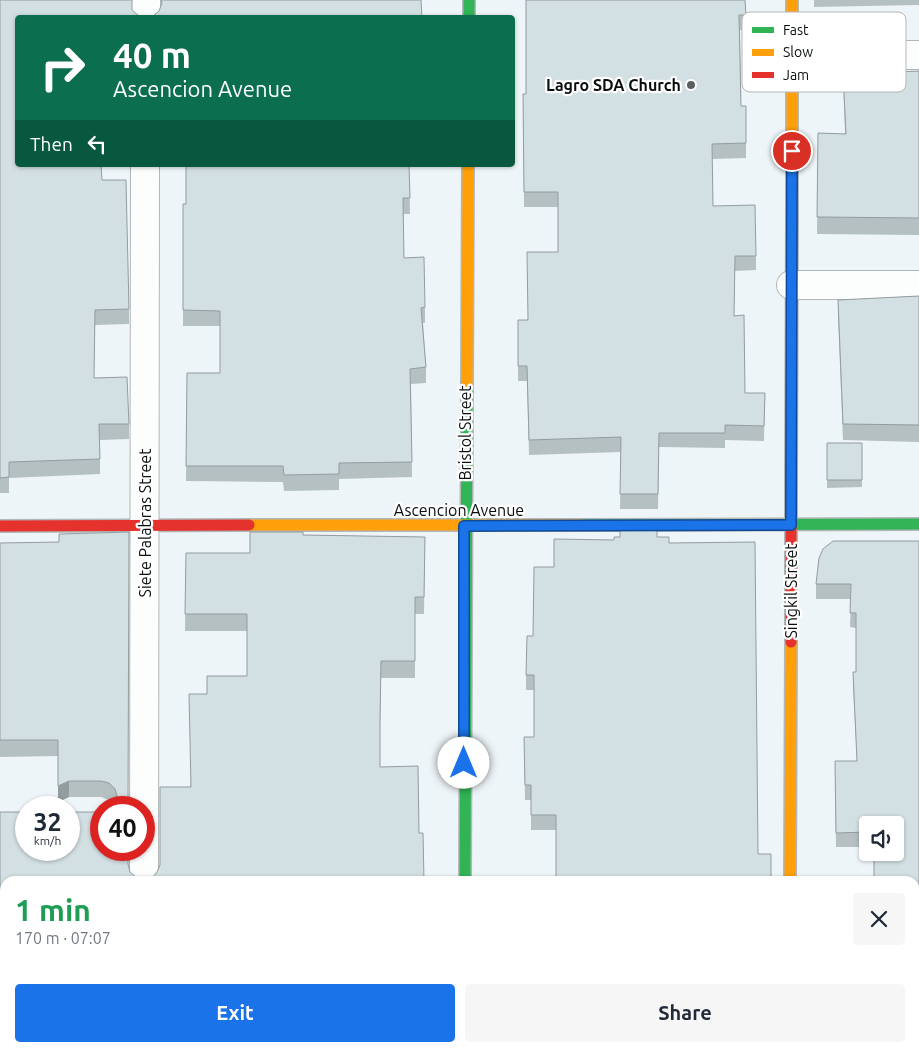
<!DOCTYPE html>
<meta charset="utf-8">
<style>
:root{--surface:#fff;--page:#f6f6f7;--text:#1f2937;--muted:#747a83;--accent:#1a73e8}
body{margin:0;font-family:Ubuntu,sans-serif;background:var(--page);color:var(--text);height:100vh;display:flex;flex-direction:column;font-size:19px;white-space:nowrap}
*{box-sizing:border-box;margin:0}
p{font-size:16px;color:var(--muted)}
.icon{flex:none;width:28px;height:28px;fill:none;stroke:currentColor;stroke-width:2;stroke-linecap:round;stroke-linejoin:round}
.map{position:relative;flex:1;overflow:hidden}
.sheet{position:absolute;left:0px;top:876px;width:920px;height:176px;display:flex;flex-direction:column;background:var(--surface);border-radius:15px 15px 0 0;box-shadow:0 1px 4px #0004}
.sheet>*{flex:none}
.banner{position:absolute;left:15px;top:15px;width:500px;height:152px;border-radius:5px;box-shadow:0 1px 4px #0004;background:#0b6e4f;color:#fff;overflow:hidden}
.fabs{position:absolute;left:859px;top:816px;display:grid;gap:10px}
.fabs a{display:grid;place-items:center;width:45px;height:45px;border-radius:5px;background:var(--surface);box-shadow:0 1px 4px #0004;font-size:25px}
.speed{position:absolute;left:15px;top:796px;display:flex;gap:10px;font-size:25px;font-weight:700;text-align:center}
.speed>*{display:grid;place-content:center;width:65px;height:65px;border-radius:50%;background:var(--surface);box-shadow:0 1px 4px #0004;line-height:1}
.speed small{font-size:12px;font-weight:400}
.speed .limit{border:8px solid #d22;background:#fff;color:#111}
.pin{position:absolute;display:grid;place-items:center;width:42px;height:42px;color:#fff;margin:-21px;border:2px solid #fff;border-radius:50%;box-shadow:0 1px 5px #0007}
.me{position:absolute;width:55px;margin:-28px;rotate:0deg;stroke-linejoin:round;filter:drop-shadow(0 0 4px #0008)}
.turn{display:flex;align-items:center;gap:18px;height:105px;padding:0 15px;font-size:22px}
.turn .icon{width:65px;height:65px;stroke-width:2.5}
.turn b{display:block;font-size:35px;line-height:42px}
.then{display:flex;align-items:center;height:48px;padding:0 15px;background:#0003;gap:10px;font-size:19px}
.round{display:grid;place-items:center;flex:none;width:52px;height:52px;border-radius:5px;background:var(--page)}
.overview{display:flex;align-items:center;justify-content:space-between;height:85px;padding:0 15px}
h1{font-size:30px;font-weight:600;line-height:38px;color:#1e9e55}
.cta{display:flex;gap:10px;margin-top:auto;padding:10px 15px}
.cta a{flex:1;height:58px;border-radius:5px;background:var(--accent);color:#fff;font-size:20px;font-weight:600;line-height:58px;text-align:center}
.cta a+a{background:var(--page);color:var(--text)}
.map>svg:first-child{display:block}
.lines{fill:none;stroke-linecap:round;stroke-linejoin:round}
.street-casing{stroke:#b1b6b8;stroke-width:30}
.fast-casing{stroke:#b1b6b8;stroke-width:14}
.slow-casing{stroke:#b1b6b8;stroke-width:14}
.jam-casing{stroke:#b1b6b8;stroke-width:14}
.street{stroke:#fcfefe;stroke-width:28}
.fast{stroke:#30b455;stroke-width:11}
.slow{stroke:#ff9f0a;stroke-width:11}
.jam{stroke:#e5322d;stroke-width:11}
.wall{fill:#b5c0c3}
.shaded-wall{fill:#939c9f}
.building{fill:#d2dfe3;stroke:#939c9f}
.route-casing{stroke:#114b97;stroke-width:12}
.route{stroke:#1a73e8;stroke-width:9}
.poi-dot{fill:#595e60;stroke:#fff;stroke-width:2}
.labels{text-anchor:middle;stroke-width:4.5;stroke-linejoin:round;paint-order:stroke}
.poi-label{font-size:16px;font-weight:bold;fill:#090d0e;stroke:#fff;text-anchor:end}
.street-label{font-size:16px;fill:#090d0e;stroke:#fff}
.key{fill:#fff;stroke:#b5b6b7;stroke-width:1}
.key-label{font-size:14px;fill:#090d0e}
</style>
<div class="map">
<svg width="919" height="1052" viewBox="0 0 919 1052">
<rect width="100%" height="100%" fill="#eef5f8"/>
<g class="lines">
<defs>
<path id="street" d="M 146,18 L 146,0
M 792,55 L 919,55
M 791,285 L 919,285
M 144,881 L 145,165
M 465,1048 L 465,1052
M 144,1052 L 144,1048
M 789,1052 L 789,1048"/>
<path id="fast" d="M 469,0 L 469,18
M 791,474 L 792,214
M 583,525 L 919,524
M 465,881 L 467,387"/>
<path id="slow" d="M 792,214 L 792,0
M 467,387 L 468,165
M 249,525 L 583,525
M 790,881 L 791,642"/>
<path id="jam" d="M 0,526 L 249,525
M 791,642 L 791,474"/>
</defs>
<use href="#street" class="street-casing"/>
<use href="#fast" class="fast-casing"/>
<use href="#slow" class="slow-casing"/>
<use href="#jam" class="jam-casing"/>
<use href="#street" class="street"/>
<use href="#fast" class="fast"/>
<use href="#slow" class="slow"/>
<use href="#jam" class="jam"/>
</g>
<path class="wall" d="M 0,0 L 18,18 L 102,180 L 129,298 L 129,324 L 95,325 L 94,378 L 129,424 L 129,439 L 100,440 L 100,474 L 9,478 L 9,493 L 0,493 Z
M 745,0 L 746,30 L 740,30 L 741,106 L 746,106 L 746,158 L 712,159 L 713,206 L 756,256 L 756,270 L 735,271 L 734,316 L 745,393 L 765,393 L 764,441 L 725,440 L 725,448 L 659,447 L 658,509 L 620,509 L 621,452 L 529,455 L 527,381 L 518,381 L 518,320 L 527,320 L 558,252 L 558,207 L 524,207 L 523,94 L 526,94 Z
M 814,0 L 919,0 L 919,5 L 814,7 Z
M 919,71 L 919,235 L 817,234 L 818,133 L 845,134 L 843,74 Z
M 409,165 L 410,214 L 403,214 L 404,258 L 425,307 L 425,323 L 423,323 L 426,367 L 426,383 L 411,384 L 412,477 L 339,479 L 339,490 L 284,491 L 283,482 L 186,481 L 187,373 L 220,373 L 220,326 L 183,326 L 183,204 Z
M 919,296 L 919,442 L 843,440 L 838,316 L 838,300 Z
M 827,443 L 862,443 L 862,487 L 827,488 Z
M 303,535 L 425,537 L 424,614 L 415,614 L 415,678 L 381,678 L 380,736 L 380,767 L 419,833 L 424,881 L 5,881 L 5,1037 L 0,1037 L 0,812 L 128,864 L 130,872 L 136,877 L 144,880 L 152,878 L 157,872 L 190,787 L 207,694 L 247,676 L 247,631 L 185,631 L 186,553 L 250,553 Z
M 657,537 L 669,543 L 758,854 L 771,881 L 556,830 L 531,830 L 531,800 L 525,800 L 524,737 L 534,737 L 534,690 L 526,690 L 526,675 L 533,636 L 554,567 L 614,540 Z
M 919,541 L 915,1048 L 895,852 L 868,825 L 868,847 L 836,847 L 835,776 L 857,761 L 853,686 L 853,672 L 856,672 L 856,628 L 850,627 L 851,599 L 816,599 L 816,584 Z
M 0,543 L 128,808 L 114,805 L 109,800 L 101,797 L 69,797 L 58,802 L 58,756 L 0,757 Z
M 418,1048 L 418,1052 L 180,1052 Z"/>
<path class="shaded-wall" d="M 69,781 L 69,797 L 58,802 L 58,786 Z"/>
<path class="building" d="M 0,0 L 132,0 L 132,10 L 139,16 L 144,18 L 18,18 L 18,165 L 101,165 L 102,180 L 126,180 L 129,309 L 95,310 L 94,378 L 127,377 L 129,424 L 99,424 L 100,459 L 9,462 L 9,477 L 0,478 Z
M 161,0 L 421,0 L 422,18 L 149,18 L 153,16 L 159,11 L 162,3 Z
M 526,0 L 745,0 L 746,15 L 739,15 L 741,106 L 746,106 L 746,143 L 712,144 L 713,206 L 755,205 L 756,256 L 735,256 L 734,316 L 744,315 L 745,393 L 765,393 L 764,426 L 725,425 L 725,433 L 659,433 L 658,494 L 620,494 L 621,437 L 529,440 L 527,366 L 518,366 L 518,320 L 528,320 L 527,252 L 558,252 L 558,192 L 524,192 L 523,94 L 526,94 Z
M 919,71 L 919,218 L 817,217 L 818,133 L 846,134 L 843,74 Z
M 186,165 L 409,165 L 410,198 L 403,198 L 404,258 L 424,257 L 425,307 L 421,308 L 426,367 L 410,369 L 412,462 L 339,463 L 339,474 L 284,475 L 283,466 L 186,466 L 187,373 L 220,373 L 220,311 L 183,310 L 183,204 L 186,204 Z
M 919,296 L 919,425 L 843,424 L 838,300 Z
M 827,443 L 862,443 L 862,480 L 827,480 Z
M 620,526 L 657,526 L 657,537 L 669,537 L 669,543 L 755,542 L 758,854 L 771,854 L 771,881 L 556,881 L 556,815 L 531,815 L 531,785 L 525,785 L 524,737 L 534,737 L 534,675 L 526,675 L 527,636 L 533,636 L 534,567 L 554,567 L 554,539 L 614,540 L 614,537 L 620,537 Z
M 129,532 L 128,808 L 111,808 L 114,804 L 117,796 L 115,789 L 109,783 L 101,781 L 69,781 L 58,786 L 58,740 L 0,740 L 0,543 L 59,542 L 59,534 Z
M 250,532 L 303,532 L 303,535 L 425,537 L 424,597 L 415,597 L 415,661 L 381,661 L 380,720 L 380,767 L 418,766 L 419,833 L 423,833 L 424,881 L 5,881 L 5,1020 L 0,1020 L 0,812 L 26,812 L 26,850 L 69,850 L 69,812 L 101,812 L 101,850 L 128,850 L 128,864 L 130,872 L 136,877 L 144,880 L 152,878 L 157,872 L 160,865 L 160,787 L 191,787 L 189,694 L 207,694 L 207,676 L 247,676 L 247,614 L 185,614 L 186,553 L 250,553 Z
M 833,541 L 919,541 L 919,1052 L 793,1052 L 796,1051 L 800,1048 L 915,1048 L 915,881 L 874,881 L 874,852 L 895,852 L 895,825 L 868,825 L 868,832 L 836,833 L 835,761 L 857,761 L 853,672 L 856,672 L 856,613 L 850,613 L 851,584 L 816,584 L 819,558 L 823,549 Z
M 180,1048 L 418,1048 L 418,1051 L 386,1051 L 386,1052 L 180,1052 Z
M 537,1048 L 778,1048 L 782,1051 L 786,1052 L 537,1052 Z"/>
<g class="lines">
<defs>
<path id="route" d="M 464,763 L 464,526 L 791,525 L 792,151"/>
</defs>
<use href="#route" class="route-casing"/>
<use href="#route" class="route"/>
</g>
<circle class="poi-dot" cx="691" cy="85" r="5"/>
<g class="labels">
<g class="poi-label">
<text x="681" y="91">Lagro SDA Church</text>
</g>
<g class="street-label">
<text transform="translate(465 433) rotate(-90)" y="6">Bristol Street</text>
<text x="459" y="516">Ascencion Avenue</text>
<text transform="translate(145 523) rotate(-90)" y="6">Siete Palabras Street</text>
<text transform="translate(791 591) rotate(-90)" y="6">Singkil Street</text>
</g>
</g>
<rect x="742" y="12" width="164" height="80" rx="8" class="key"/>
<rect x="752" y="27" width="22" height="6" fill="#30b455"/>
<rect x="752" y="49" width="22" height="7" fill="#ff9f0a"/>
<rect x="752" y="72" width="22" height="6" fill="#e5322d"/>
<g class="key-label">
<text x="783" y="35">Fast</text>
<text x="783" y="57">Slow</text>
<text x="783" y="80">Jam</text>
</g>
</svg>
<div class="fabs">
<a><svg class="icon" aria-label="sound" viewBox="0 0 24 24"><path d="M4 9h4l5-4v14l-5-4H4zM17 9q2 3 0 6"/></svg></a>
</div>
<div class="speed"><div>32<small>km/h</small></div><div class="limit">40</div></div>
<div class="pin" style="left:792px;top:151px;background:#d93025"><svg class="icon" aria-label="arrive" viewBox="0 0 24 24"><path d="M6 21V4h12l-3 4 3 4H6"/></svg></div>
<svg class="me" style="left:464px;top:763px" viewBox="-20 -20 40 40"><circle r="19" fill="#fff"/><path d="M0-13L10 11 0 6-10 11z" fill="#1a73e8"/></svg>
<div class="banner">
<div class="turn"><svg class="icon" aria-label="right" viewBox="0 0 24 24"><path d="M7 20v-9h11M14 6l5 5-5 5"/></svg><div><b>40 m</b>Ascencion Avenue</div></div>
<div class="then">Then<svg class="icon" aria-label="left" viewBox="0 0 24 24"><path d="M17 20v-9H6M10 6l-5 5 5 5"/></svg></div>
</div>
<section class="sheet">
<div class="overview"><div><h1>1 min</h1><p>170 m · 07:07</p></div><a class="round"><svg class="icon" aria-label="close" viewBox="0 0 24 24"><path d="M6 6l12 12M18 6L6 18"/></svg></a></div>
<div class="cta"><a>Exit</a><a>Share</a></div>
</section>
</div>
